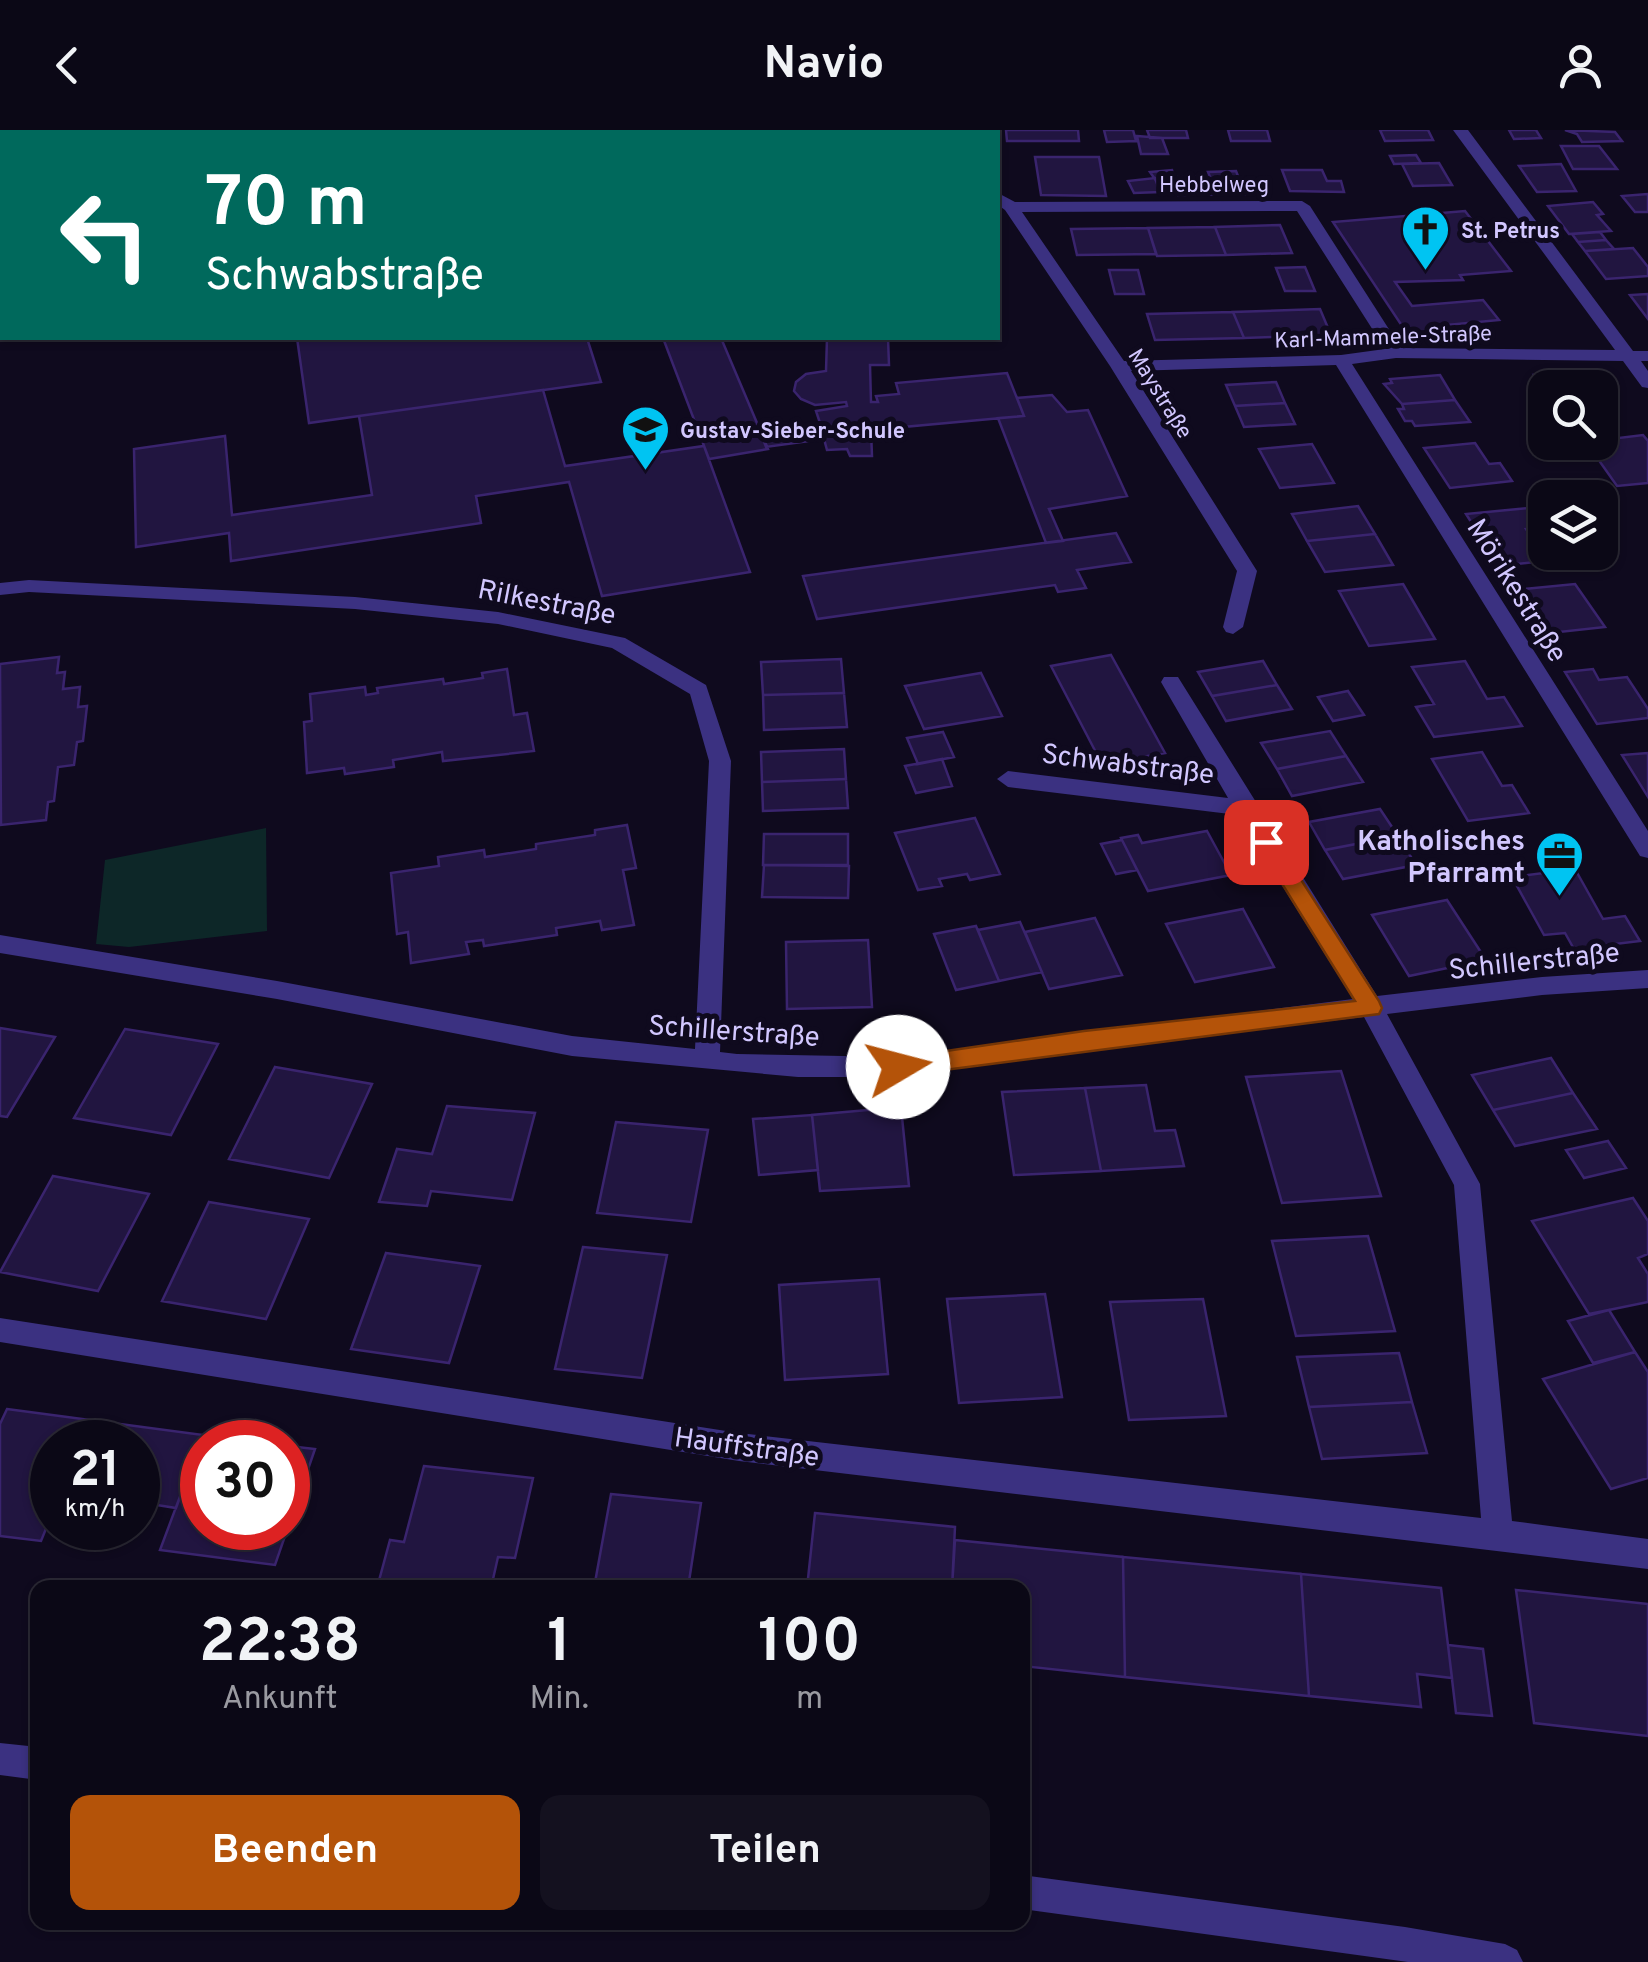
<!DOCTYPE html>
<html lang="de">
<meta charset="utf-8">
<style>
:root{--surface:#0b0816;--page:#14111f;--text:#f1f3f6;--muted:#9a9aa1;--line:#2b2935;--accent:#b45309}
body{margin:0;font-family:Overpass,sans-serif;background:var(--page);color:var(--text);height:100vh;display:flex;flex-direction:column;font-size:38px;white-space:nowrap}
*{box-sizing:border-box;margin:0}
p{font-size:32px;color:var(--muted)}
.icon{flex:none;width:55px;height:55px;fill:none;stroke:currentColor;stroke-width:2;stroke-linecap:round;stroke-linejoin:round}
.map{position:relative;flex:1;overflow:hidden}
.drawer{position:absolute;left:30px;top:1450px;width:1000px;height:350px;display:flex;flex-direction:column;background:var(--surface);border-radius:20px;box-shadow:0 2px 8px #0004,0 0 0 2px var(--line)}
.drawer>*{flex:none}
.banner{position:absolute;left:0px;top:0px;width:1000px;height:210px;box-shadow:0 2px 8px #0004,0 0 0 2px var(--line);background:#00695c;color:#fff;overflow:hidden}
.controls{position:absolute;left:1528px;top:240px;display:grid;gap:20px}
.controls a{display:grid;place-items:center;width:90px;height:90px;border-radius:20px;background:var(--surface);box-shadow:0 2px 8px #0004,0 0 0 2px var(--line);font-size:50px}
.speed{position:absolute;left:30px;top:1290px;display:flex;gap:20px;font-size:50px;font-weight:700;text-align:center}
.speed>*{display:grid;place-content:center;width:130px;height:130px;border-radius:50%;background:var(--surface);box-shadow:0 2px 8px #0004,0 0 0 2px var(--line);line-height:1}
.speed small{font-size:25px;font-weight:400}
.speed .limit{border:15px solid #d22;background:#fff;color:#111}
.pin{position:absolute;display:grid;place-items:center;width:85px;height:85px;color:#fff;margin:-42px;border-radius:20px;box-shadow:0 5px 15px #0006}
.me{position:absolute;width:110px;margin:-55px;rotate:82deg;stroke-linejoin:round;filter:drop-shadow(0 0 8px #0008)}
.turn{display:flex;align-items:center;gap:35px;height:210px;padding:0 40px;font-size:45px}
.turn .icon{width:130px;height:130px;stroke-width:2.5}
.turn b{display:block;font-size:70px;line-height:85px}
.eta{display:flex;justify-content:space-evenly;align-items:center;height:170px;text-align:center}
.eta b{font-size:60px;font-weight:700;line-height:70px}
.primary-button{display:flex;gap:20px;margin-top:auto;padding:20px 40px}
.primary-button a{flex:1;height:115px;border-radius:20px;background:var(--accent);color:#fff;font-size:40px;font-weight:700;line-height:115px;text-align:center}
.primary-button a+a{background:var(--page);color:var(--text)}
header{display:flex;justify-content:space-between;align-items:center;height:130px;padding:0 40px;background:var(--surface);font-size:45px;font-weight:700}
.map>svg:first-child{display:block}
.green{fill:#0d2728}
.building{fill:#211540;stroke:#3a246e;stroke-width:2.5}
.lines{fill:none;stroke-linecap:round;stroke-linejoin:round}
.minor{fill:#3b3181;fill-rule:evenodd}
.major{fill:#cd4eff;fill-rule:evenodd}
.route{fill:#b45309;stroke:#753606;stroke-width:2.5}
.labels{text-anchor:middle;stroke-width:10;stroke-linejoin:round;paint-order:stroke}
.far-street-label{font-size:22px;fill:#d2c7ff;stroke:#0f0a1e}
.far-poi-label{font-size:22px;font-weight:bold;fill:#d2c7ff;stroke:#0f0a1e;text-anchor:start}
.street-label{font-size:28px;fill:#d2c7ff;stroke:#0f0a1e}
.poi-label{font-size:28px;font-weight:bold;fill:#d2c7ff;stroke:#0f0a1e;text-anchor:end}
</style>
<header><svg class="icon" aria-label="back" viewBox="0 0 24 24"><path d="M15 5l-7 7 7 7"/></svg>Navio<svg class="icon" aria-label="person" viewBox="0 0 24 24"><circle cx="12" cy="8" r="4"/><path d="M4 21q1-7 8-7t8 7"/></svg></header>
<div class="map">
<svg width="1648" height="1832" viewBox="0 0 1648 1832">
<rect width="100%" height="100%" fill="#0f0a1e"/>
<path class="green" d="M 266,698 L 267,801 L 129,817 L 96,814 L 105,730 Z"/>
<path class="building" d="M 1006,0 L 1078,0 L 1079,11 L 1007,11 Z
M 1104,0 L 1133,0 L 1136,11 L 1107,12 Z
M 1147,0 L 1186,0 L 1188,8 L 1150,8 Z
M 1228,0 L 1267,0 L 1270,11 L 1231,11 Z
M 1380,0 L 1428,0 L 1433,10 L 1385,11 Z
M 1509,0 L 1536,0 L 1541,8 L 1514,9 Z
M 1565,0 L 1615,2 L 1622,11 L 1582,12 L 1577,4 Z
M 1137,6 L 1162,8 L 1168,24 L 1141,24 Z
M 1561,16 L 1599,16 L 1617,39 L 1573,39 Z
M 1416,25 L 1421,33 L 1394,34 L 1390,26 Z
M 1035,27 L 1099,27 L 1106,66 L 1041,65 Z
M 1439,33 L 1452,55 L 1413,56 L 1402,34 Z
M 1561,34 L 1576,61 L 1537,62 L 1519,36 Z
M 1172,40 L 1175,53 L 1159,55 L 1150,42 Z
M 1282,40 L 1322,40 L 1327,51 L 1341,51 L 1344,62 L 1290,61 Z
M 1236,41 L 1245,64 L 1178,65 L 1173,47 L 1210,47 L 1208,42 Z
M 1155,48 L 1160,62 L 1134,63 L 1128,51 Z
M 1648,64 L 1648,82 L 1635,82 L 1622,66 Z
M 1593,72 L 1603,84 L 1597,85 L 1611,101 L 1569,104 L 1548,76 Z
M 1465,81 L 1511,141 L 1460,145 L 1463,150 L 1395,152 L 1412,176 L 1483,170 L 1499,190 L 1436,196 L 1443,206 L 1410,208 L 1333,92 Z
M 1280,95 L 1292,123 L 1226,125 L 1215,97 Z
M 1215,97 L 1226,125 L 1157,126 L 1148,98 Z
M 1148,98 L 1156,124 L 1077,125 L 1071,99 Z
M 1600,102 L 1606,110 L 1578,112 L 1572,104 Z
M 1606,110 L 1614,119 L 1585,121 L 1578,112 Z
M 1633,118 L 1648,137 L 1648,146 L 1606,149 L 1585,121 Z
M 1305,137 L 1315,161 L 1285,161 L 1276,138 Z
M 1109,140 L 1138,140 L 1144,164 L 1115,164 Z
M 1648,164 L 1648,189 L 1630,165 Z
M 1320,179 L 1331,205 L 1244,208 L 1233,182 Z
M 1233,182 L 1244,208 L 1155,210 L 1147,184 Z
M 297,208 L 587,208 L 601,252 L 309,293 Z
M 663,208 L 721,208 L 768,319 L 709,329 Z
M 827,208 L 888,208 L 889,235 L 870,235 L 871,272 L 878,272 L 876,266 L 899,264 L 896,253 L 1007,243 L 1024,286 L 871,300 L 872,326 L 850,326 L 847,319 L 827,320 L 824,309 L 766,317 L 761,304 L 821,296 L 816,281 L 847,276 L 846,272 L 815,275 L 801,269 L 794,261 L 796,252 L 806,244 L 826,241 Z
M 1588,242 L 1598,258 L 1545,258 L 1545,262 L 1534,245 Z
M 1440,245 L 1455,270 L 1402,274 L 1384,254 L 1392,253 L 1390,249 Z
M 1276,252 L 1285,273 L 1235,276 L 1226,255 Z
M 543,260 L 565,336 L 704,316 L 750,442 L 602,466 L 569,352 L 476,366 L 481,393 L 231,431 L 229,403 L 136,417 L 134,319 L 225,306 L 232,385 L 372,365 L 359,286 Z
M 1052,265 L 1067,282 L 1088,280 L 1127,366 L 1049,379 L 1063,411 L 1046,413 L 998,288 L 1024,286 L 1017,268 Z
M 1455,270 L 1470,292 L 1415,296 L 1412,291 L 1405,291 L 1398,279 L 1404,279 L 1402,274 Z
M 1285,273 L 1295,294 L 1244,297 L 1235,276 Z
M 1643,305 L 1648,311 L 1648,353 L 1617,356 L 1586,312 Z
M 1475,313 L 1489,334 L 1500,333 L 1512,351 L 1450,358 L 1424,318 Z
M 1312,314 L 1334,353 L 1280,358 L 1259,319 Z
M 1358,376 L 1375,404 L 1307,411 L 1292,384 Z
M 1528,378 L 1541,398 L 1526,399 L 1533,410 L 1545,409 L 1545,422 L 1558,422 L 1562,429 L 1499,436 L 1466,384 Z
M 1116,403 L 1131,432 L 1077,440 L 1086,458 L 1058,462 L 1055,455 L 817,489 L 803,446 Z
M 1375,404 L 1393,435 L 1325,442 L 1307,411 Z
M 1403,454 L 1435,509 L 1369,516 L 1339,461 Z
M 1575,454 L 1605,497 L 1541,504 L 1513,460 Z
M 1111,525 L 1165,623 L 1102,634 L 1051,536 Z
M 59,527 L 57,543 L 65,542 L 63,559 L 80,557 L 78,577 L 87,576 L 83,611 L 77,612 L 74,635 L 58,637 L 54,671 L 48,672 L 46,690 L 1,695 L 0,534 Z
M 841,529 L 844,563 L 763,565 L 761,532 Z
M 1263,531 L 1277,555 L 1212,566 L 1198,542 Z
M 1465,531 L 1487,569 L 1504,567 L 1522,596 L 1434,607 L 1416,577 L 1434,574 L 1412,537 Z
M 507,539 L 514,585 L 527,583 L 534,621 L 443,631 L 442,622 L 393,630 L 394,637 L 345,644 L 344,638 L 307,643 L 304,592 L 312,591 L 310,564 L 365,557 L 366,565 L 378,563 L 377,558 L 443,549 L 444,554 L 483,548 L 482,543 Z
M 1593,539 L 1599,550 L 1627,547 L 1648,579 L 1648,588 L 1597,594 L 1565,542 Z
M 981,543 L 1002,586 L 924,599 L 905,556 Z
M 1277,555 L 1292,579 L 1226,591 L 1212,566 Z
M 1348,561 L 1364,585 L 1333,591 L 1318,567 Z
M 844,563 L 847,597 L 764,600 L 763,565 Z
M 1330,601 L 1346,626 L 1277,639 L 1261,613 Z
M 943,602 L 954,627 L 918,634 L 907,608 Z
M 844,619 L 846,649 L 762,652 L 761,622 Z
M 1482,622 L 1502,656 L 1512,655 L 1529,683 L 1468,691 L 1432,629 Z
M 1648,623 L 1648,667 L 1622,625 Z
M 1346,626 L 1363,652 L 1292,666 L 1277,639 Z
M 942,629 L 952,656 L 916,663 L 905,636 Z
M 846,649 L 848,678 L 763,681 L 762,652 Z
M 1380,679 L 1398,706 L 1325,720 L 1309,692 Z
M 975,688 L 1000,744 L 970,750 L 967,744 L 939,749 L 942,756 L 918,760 L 895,703 Z
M 627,695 L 636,738 L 623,740 L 634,795 L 602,800 L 600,791 L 556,798 L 557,805 L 484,816 L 483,810 L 466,812 L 469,824 L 411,833 L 408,802 L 397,804 L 391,743 L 439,736 L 438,727 L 484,720 L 485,727 L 536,719 L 536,714 L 595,705 L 595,700 Z
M 1207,701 L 1231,745 L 1148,761 L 1121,708 L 1138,705 L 1142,713 Z
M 764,704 L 848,704 L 848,735 L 763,735 Z
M 1398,706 L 1416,735 L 1343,749 L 1325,720 Z
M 1122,710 L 1137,740 L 1116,744 L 1101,714 Z
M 764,735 L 849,736 L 848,768 L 762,767 Z
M 1575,739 L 1603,789 L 1625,786 L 1640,811 L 1574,819 L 1565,803 L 1544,805 L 1512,747 Z
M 1447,770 L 1486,830 L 1409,846 L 1372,785 Z
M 1243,779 L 1274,837 L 1195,852 L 1166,794 Z
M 1095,788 L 1122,845 L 1049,859 L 1025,802 Z
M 1020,792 L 1042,842 L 999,851 L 978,800 Z
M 976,796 L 999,851 L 956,860 L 934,804 Z
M 868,810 L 872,877 L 787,879 L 786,812 Z
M 0,898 L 55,907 L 7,987 L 0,986 Z
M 125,899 L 218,914 L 171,1005 L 74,988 Z
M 1551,928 L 1573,963 L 1493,980 L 1472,945 Z
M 275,937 L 372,954 L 329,1048 L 229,1029 Z
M 1341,941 L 1381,1066 L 1282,1073 L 1246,947 Z
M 1146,955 L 1155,1001 L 1175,1000 L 1184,1036 L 1101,1041 L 1085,958 Z
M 1085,958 L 1101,1041 L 1014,1045 L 1002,962 Z
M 1573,963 L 1597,999 L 1515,1016 L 1493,980 Z
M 447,976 L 535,983 L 512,1070 L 431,1061 L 427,1076 L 379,1072 L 397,1019 L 432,1024 Z
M 901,977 L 909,1056 L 820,1061 L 812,985 Z
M 812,985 L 818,1040 L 759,1045 L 753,989 Z
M 616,992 L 708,1000 L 691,1092 L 597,1083 Z
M 1608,1011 L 1626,1038 L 1584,1048 L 1566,1020 Z
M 53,1046 L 149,1064 L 98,1161 L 0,1142 Z
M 1633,1068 L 1648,1091 L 1648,1124 L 1638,1128 L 1648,1144 L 1648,1172 L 1589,1184 L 1532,1091 Z
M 209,1072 L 309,1089 L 266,1189 L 162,1171 Z
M 1368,1106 L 1395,1201 L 1296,1206 L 1272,1111 Z
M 583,1117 L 667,1125 L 642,1248 L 555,1239 Z
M 386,1123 L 480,1136 L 449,1233 L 351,1219 Z
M 879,1149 L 888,1244 L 785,1250 L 779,1155 Z
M 1045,1164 L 1062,1267 L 959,1273 L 947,1169 Z
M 1203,1169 L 1226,1286 L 1129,1290 L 1110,1172 Z
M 1609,1180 L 1635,1222 L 1593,1233 L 1568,1191 Z
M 1635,1222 L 1648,1242 L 1648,1348 L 1611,1359 L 1543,1249 Z
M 1399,1223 L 1412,1272 L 1309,1277 L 1297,1227 Z
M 1412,1272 L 1427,1323 L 1322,1329 L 1309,1277 Z
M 7,1279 L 203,1305 L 176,1378 L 138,1372 L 138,1312 L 52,1312 L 52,1384 L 41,1411 L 0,1406 L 0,1294 Z
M 203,1305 L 263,1312 L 202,1312 L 202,1398 L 288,1398 L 288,1316 L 315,1319 L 275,1435 L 160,1420 Z
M 424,1336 L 533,1348 L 515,1428 L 498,1427 L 491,1458 L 377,1458 L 390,1410 L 404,1412 Z
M 611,1364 L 701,1373 L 688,1458 L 594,1458 Z
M 815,1383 L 955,1397 L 952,1458 L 807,1458 Z
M 955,1410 L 1123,1427 L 1125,1547 L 1022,1536 L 1022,1458 L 952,1458 Z
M 1123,1427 L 1301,1444 L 1309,1566 L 1125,1547 Z
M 1301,1444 L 1441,1458 L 1452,1548 L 1417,1544 L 1421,1577 L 1309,1566 Z
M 1516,1460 L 1648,1474 L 1648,1606 L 1534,1593 Z
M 1448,1515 L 1483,1519 L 1492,1586 L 1456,1583 Z"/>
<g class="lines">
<path class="minor" d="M 837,0 L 856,0 L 857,2 L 838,2 Z
M 1453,0 L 1468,0 L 1633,221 L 1648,221 L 1648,231 L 1641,231 L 1648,241 L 1648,258 L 1642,257 L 1623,231 L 1396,228 L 1352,234 L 1648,701 L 1648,728 L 1640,726 L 1336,235 L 1131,241 L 1257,441 L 1243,497 L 1233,504 L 1226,502 L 1223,497 L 1237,441 L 1110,236 L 1005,80 L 998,75 L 998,63 L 1015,72 L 1302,71 L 1310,76 L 1401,218 L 1615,220 ZM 1297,81 L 1385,219 L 1341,225 L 1124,231 L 1022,82 Z
M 29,450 L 355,467 L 498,482 L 625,508 L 706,555 L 731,631 L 720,922 L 737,924 L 898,927 L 1353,869 L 1238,685 L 1008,657 L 997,649 L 1008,641 L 1228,668 L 1161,552 L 1164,547 L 1178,547 L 1377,866 L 1542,847 L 1648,840 L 1648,858 L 1542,865 L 1387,884 L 1480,1054 L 1512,1391 L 1648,1409 L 1648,1439 L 739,1331 L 0,1212 L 0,1188 L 739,1303 L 1481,1388 L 1454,1055 L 1364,887 L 1084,920 L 898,947 L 798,947 L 572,926 L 277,869 L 0,823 L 0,805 L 277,851 L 572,906 L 695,919 L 709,631 L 690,564 L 612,518 L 498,494 L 355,479 L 29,462 L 0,465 L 0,453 Z
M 0,1613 L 38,1617 L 38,1650 L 0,1645 Z
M 1022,1745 L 1405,1797 L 1505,1814 L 1517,1820 L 1523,1832 L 1408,1832 L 1022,1779 Z"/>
<path class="major" d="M 2,100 L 2,110 L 0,111 L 0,101 Z"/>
</g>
<path class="route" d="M 1266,704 L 1273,706 L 1379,871 L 1382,878 L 1379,884 L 898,946 L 890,943 L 887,937 L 890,930 L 898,928 L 1084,901 L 1355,871 L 1256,712 Z"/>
<defs>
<symbol id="church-pin" viewBox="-11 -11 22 30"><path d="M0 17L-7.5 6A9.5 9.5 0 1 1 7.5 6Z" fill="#00c4f2" stroke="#0f0a1e"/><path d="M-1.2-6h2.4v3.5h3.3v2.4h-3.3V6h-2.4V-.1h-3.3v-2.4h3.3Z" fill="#111"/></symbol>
<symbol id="school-pin" viewBox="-11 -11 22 30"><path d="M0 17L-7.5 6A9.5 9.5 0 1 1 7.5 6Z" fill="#00c4f2" stroke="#0f0a1e"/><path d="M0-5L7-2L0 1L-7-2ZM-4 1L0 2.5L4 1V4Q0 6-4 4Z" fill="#111"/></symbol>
<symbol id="office-pin" viewBox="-11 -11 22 30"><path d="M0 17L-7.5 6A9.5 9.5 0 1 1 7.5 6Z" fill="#00c4f2" stroke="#0f0a1e"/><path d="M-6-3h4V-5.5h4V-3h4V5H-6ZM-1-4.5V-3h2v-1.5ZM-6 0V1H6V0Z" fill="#111"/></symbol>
</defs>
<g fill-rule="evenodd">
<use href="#church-pin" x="1398" y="72" width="55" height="75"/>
<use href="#school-pin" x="618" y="272" width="55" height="75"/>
<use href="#office-pin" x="1532" y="698" width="55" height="75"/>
</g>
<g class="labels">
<g class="far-street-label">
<text x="1214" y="62">Hebbelweg</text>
<text transform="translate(1383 206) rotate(-2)" y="8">Karl-Mammele-Straße</text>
<text transform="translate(1161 263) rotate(58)" y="8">Maystraße</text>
</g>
<g class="far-poi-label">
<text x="1461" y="108">St. Petrus</text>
<text x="680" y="308">Gustav-Sieber-Schule</text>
</g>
<g class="street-label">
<text transform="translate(1518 460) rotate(58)" y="10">Mörikestraße</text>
<text transform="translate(547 471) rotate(11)" y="10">Rilkestraße</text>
<text transform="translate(1128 633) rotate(7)" y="10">Schwabstraße</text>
<text transform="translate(1534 830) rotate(-6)" y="10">Schillerstraße</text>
<text transform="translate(734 900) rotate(4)" y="10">Schillerstraße</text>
<text transform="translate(747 1316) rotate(8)" y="10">Hauffstraße</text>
</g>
<g class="poi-label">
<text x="1525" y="720">Katholisches<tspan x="1525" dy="32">Pfarramt</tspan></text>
</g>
</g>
</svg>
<div class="controls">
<a><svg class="icon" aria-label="search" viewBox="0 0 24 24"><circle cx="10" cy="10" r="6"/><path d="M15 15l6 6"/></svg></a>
<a><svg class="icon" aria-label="layers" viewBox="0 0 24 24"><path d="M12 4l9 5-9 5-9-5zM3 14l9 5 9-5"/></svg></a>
</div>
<div class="speed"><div>21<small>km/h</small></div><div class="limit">30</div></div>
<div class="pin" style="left:1266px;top:712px;background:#d93025"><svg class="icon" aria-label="arrive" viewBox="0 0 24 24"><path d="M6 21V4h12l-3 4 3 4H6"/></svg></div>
<svg class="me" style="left:898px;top:937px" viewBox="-20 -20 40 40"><circle r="19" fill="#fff"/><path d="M0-13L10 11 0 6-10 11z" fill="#b45309"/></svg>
<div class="banner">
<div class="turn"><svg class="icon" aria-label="left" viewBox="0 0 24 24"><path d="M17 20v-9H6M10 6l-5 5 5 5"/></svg><div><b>70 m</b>Schwabstraße</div></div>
</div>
<section class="drawer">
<div class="eta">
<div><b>22:38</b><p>Ankunft</p></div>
<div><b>1</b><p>Min.</p></div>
<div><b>100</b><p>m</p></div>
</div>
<div class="primary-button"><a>Beenden</a><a>Teilen</a></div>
</section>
</div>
